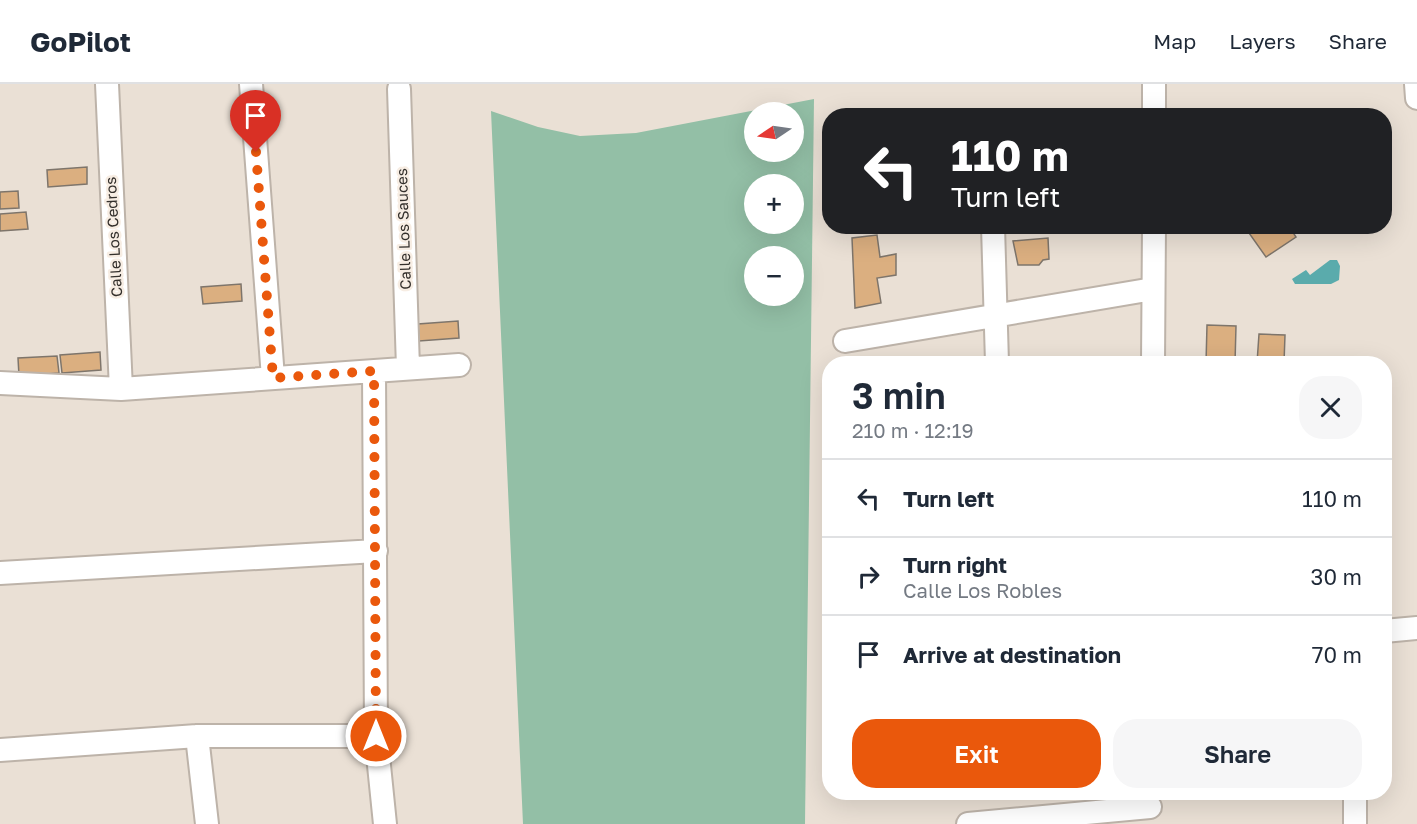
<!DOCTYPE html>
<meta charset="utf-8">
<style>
:root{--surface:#fff;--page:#f6f6f7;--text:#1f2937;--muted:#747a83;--line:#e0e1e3;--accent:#ea580c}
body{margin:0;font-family:"Golos Text",sans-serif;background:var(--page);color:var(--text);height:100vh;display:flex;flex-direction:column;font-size:22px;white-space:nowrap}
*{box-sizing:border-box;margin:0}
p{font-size:20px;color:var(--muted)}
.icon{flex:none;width:33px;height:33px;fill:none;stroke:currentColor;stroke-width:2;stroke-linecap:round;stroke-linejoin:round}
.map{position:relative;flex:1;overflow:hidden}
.side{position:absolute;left:822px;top:272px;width:570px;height:444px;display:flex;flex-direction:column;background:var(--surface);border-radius:24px;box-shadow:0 6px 24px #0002}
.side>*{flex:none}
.hud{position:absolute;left:822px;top:24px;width:570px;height:126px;border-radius:24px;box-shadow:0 6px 24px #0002;background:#202124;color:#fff;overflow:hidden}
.needle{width:39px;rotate:257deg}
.fabs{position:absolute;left:744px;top:18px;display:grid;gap:12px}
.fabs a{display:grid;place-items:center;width:60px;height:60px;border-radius:50%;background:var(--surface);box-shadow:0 6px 24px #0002;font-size:30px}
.pin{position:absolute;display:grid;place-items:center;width:51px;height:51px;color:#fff;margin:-62px -26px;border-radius:50% 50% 50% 0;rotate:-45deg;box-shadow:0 0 6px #0007}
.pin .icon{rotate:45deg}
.me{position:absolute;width:66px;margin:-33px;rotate:0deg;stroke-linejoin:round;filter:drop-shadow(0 0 4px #0008)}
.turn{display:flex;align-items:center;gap:21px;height:126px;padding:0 30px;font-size:27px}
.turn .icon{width:78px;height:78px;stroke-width:2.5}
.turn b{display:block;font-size:42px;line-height:51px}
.round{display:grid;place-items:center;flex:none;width:63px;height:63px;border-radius:24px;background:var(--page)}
.summary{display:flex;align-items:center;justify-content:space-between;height:102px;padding:0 30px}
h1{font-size:36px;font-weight:600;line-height:45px}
.primary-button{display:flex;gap:12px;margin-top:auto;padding:12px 30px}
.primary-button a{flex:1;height:69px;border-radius:24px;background:var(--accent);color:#fff;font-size:24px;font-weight:600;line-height:69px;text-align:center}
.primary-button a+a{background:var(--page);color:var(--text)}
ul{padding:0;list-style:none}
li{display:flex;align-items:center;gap:18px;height:78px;padding:0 30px;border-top:2px solid var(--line)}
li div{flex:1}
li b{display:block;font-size:22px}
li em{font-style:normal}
header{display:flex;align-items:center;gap:36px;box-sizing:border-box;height:84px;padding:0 30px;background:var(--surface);border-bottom:2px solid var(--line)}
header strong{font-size:28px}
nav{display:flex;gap:33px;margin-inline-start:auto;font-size:21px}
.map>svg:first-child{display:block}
.green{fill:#93bfa6;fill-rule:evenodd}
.water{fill:#5aabac}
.building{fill:#dbaf80;stroke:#7e756b;stroke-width:1.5}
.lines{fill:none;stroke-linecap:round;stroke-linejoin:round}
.minor-casing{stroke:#bdb3a9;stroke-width:26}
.minor{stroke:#fff;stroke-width:22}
.route{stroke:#ea580c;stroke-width:10;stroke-dasharray:0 18}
.labels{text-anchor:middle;stroke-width:5;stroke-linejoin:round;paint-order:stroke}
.street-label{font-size:15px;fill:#34302c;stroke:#f7ede3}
</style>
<header>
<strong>GoPilot</strong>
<nav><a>Map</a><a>Layers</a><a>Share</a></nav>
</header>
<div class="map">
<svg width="1417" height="740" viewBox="0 0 1417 740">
<rect width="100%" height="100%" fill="#eae0d5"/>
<path class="green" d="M 814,15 L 805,740 L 523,740 L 491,27 L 538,43 L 580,52 L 636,49 ZM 754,28 L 794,28 L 794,68 L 754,68 ZM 754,100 L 794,100 L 794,140 L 754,140 ZM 754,172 L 794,172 L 794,212 L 754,212 Z"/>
<path class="water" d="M 1330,176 L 1337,176 L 1340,182 L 1339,196 L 1331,200 L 1295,200 L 1292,195 L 1306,186 L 1310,191 Z"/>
<path class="building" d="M 87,83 L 87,100 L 48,103 L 47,86 Z
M 18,107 L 19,124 L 0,125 L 0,108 Z
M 26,128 L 28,145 L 0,147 L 0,130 Z
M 1259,142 L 1289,142 L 1296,153 L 1266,173 L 1249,149 Z
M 877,151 L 880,173 L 896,170 L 896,191 L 877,194 L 881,219 L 855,224 L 852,154 Z
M 1048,154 L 1049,175 L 1043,176 L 1039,181 L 1018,181 L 1013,157 Z
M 241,200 L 242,217 L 203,220 L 201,203 Z
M 458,237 L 459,254 L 419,257 L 418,240 Z
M 1207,241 L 1236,242 L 1235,279 L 1206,279 Z
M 1259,250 L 1285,251 L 1284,279 L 1257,279 Z
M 100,268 L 101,286 L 62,289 L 60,271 Z
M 57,272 L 59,289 L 19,292 L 18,274 Z"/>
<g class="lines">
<defs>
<path id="minor" d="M 107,0 L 121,305
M 251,0 L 273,294
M 1416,0 L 1417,14
M 399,5 L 408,284
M 1154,32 L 1154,0
M 993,142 L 997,279
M 845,257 L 1153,205
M 1153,279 L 1154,142
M 374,287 L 376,652 L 385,740
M 0,299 L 121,305 L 459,281
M 0,489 L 376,467
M 1384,547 L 1417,544
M 197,652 L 207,740
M 0,666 L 197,652 L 376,652
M 1355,708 L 1355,740
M 968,740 L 1150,723"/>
</defs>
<use href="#minor" class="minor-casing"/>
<use href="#minor" class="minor"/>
</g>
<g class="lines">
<path class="route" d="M 256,68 L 273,294 L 374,287 L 376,652"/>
</g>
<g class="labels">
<g class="street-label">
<text transform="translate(404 145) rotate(-92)" y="5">Calle Los Sauces</text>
<text transform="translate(114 153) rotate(-93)" y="5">Calle Los Cedros</text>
</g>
</g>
</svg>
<div class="fabs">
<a><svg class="needle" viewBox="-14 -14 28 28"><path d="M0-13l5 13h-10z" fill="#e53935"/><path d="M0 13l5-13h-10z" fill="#747a83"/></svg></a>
<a>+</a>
<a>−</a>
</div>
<div class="pin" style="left:256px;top:68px;background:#d93025"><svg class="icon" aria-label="arrive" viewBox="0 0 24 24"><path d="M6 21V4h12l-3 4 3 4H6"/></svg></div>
<svg class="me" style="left:376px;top:652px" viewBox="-20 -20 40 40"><circle r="17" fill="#ea580c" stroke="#fff" stroke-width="3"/><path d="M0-11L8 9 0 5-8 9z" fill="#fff"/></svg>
<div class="hud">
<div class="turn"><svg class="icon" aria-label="left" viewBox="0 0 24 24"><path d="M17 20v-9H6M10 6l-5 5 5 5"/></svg><div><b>110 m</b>Turn left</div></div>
</div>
<section class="side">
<div class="summary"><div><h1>3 min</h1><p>210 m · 12:19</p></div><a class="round"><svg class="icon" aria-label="close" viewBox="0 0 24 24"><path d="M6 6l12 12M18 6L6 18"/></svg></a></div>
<ul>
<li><svg class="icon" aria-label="left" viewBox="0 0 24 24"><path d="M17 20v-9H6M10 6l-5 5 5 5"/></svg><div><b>Turn left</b></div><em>110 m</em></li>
<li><svg class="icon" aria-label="right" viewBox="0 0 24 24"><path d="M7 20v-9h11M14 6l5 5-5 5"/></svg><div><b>Turn right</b><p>Calle Los Robles</p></div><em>30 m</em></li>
<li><svg class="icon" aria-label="arrive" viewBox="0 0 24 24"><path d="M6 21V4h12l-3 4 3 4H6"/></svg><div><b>Arrive at destination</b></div><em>70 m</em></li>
</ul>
<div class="primary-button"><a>Exit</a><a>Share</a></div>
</section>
</div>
